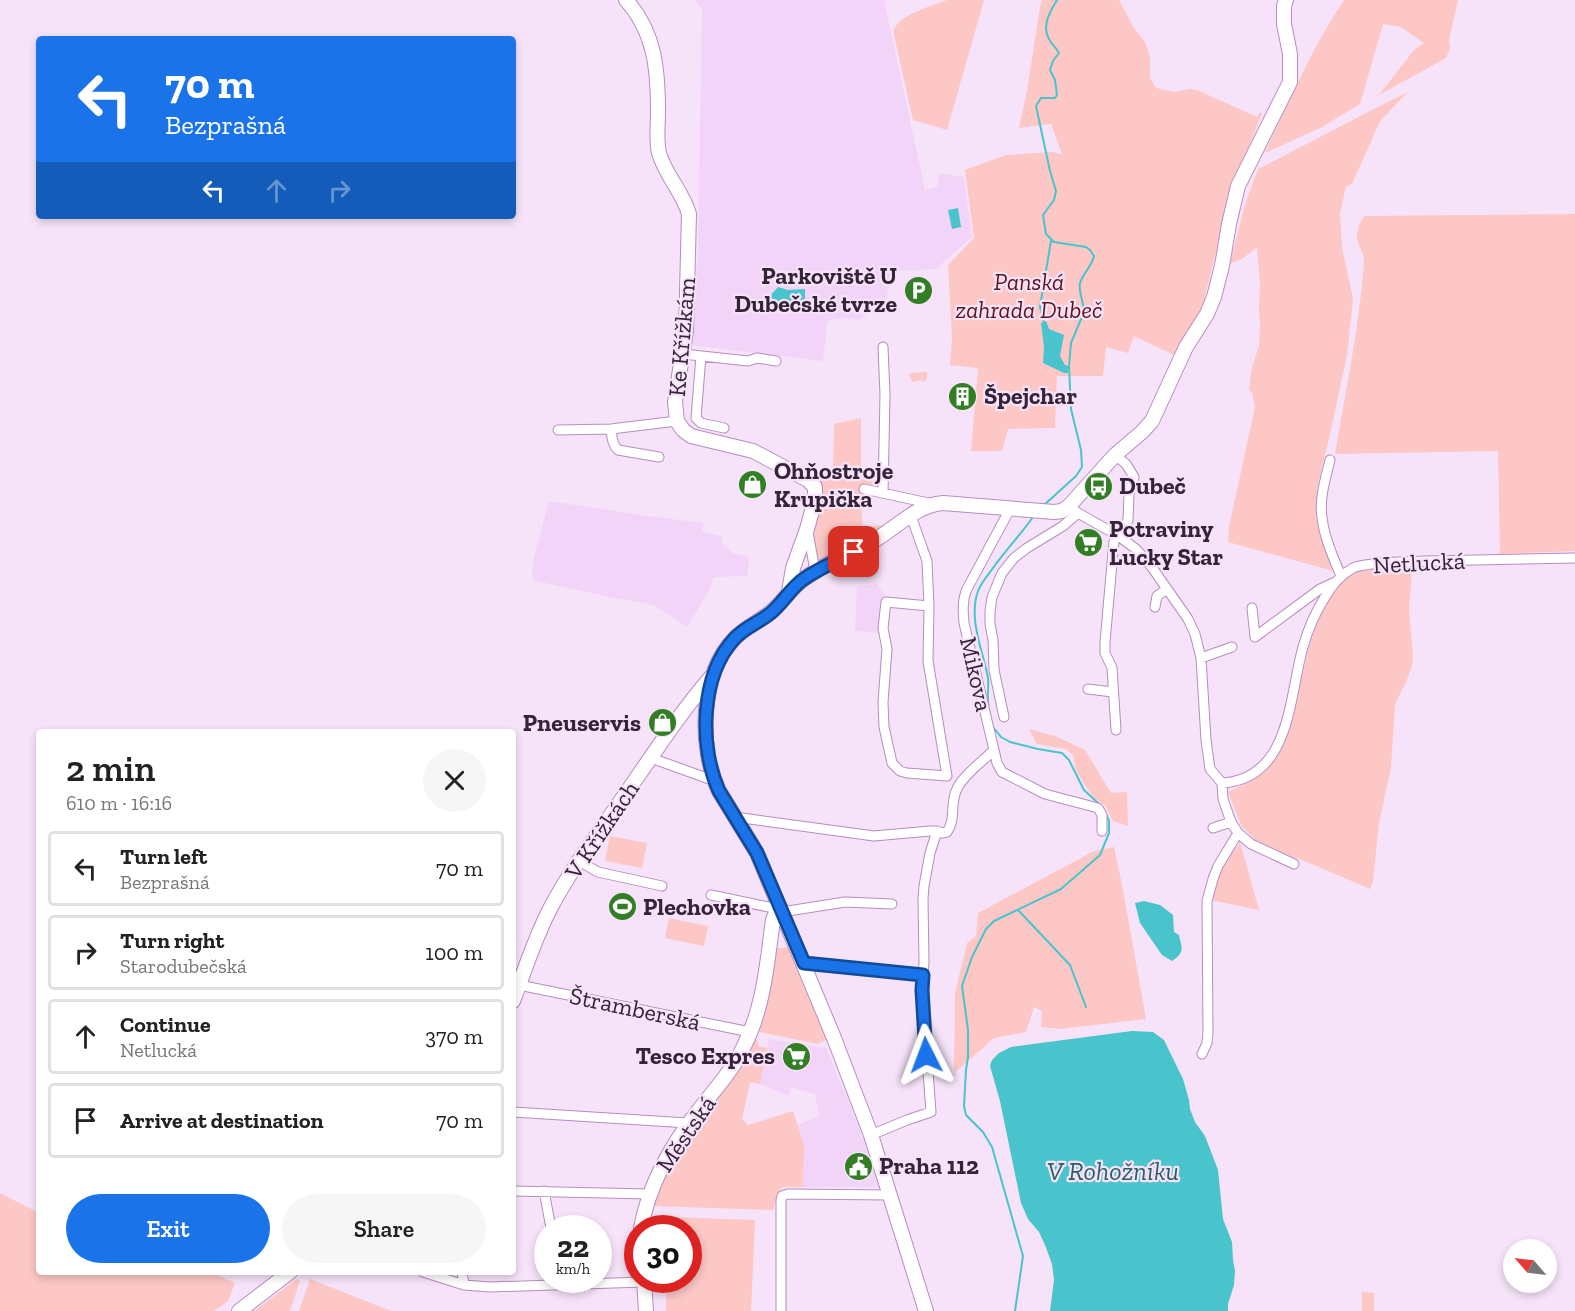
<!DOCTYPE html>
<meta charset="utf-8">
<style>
:root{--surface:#fff;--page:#f6f6f6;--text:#222;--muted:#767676;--line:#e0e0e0;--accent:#1a73e8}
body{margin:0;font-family:"Zilla Slab",serif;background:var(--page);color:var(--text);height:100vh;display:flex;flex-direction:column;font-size:22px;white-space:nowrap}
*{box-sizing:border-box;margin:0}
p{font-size:20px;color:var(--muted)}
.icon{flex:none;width:33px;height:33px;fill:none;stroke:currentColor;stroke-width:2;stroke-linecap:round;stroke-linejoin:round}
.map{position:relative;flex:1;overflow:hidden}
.sheet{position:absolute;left:36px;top:729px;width:480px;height:546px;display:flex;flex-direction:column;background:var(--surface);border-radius:6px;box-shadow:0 3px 9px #0003}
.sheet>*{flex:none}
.top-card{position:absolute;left:36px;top:36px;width:480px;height:183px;border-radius:6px;box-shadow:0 3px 9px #0003;background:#1a73e8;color:#fff;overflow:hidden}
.needle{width:39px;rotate:298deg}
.tools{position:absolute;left:1503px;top:1239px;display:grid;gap:12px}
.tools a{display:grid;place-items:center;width:54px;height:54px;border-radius:50%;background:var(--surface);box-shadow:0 3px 9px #0003;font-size:30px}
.speed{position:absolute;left:534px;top:1215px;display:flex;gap:12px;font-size:30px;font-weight:700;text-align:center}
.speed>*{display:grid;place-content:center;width:78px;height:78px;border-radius:50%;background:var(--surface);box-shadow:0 3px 9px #0003;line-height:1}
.speed small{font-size:15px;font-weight:400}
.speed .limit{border:9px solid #d22;background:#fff;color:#111}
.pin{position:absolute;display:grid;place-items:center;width:51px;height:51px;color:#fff;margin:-26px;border-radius:12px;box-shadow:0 3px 9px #0006}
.me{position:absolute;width:66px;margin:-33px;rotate:357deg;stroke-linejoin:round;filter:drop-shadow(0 0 4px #0008)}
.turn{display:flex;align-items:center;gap:21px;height:126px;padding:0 30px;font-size:27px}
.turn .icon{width:78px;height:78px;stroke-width:2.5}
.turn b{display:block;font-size:42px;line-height:51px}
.lanes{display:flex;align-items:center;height:57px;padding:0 30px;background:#0003;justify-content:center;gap:30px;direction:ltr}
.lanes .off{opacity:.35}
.round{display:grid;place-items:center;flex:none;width:63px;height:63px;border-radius:32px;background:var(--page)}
.head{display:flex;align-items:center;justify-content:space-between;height:102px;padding:0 30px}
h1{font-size:36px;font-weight:600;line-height:45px}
.action{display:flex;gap:12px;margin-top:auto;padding:12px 30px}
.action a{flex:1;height:69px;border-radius:36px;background:var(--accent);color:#fff;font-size:24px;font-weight:600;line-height:69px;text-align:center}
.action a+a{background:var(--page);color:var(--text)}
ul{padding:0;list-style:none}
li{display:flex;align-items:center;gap:18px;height:75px;margin:0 12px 9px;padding:0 18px;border:3px solid var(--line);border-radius:6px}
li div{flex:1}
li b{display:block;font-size:22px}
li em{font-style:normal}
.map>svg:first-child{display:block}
.built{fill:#f2d4f8}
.green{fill:#fcc7c5}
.water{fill:#49c4cc}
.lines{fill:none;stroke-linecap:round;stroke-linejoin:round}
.stream{stroke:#49c4cc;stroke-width:2}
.street-casing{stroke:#b78cc0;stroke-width:11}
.secondary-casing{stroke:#b78cc0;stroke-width:16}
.street{stroke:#fff;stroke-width:9}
.secondary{stroke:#fff;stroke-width:14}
.route-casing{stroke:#114b97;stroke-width:15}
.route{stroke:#1a73e8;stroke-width:10}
.labels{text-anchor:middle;stroke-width:4.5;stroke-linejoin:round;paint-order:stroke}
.poi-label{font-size:24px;font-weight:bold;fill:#352338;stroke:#f6e3f9;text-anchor:start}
.park-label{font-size:24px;font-style:italic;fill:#61131a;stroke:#f6e3f9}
.street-label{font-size:24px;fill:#352338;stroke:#f6e3f9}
.water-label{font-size:26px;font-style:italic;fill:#2c5f63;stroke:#f6e3f9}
</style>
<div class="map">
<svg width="1575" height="1311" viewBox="0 0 1575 1311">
<rect width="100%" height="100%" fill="#f6e3f9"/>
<path class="built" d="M 694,0 L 884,0 L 925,190 L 937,187 L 940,173 L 964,177 L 972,237 L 936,269 L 891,271 L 886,301 L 858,321 L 855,319 L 846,318 L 834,319 L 829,321 L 827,324 L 823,361 L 691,345 L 698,249 L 702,9 Z
M 549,501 L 640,515 L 704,523 L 702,532 L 723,537 L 722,543 L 734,554 L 748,557 L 749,562 L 747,576 L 714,577 L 708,593 L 687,627 L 654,605 L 610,597 L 536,581 L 532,577 L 533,562 Z
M 877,584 L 885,596 L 880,633 L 855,631 L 857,587 Z
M 769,1039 L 826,1048 L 859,1127 L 879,1187 L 803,1187 L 804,1150 L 805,1148 L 798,1125 L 819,1116 L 815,1094 L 791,1087 L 789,1096 L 760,1084 Z"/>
<path class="green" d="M 947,0 L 984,0 L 947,130 L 913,120 L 894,35 C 894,31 893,29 896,26 C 903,14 934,5 947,0 Z
M 1042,0 L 1119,0 L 1134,28 L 1145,42 L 1150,56 L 1150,78 L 1156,88 L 1175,92 L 1189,89 L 1197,90 L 1257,117 L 1260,112 L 1262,113 L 1231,192 L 1202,308 L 1176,356 L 1134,336 L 1128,353 L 1106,347 L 1103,376 L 1057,376 L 1055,428 L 1008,429 L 1002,451 L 971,451 L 978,368 L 950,365 L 952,338 L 948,265 L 974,238 L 965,170 L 1006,155 L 1052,152 L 1062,154 L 1051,124 L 1019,128 L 1027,91 L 1040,7 Z
M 1344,0 L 1458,0 L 1449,40 L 1450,48 L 1446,58 L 1379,95 L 1414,50 L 1424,43 L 1401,27 L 1383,24 L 1360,104 L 1322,127 L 1265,153 C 1289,101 1312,48 1344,0 Z
M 1408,92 L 1380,121 L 1352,184 L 1346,186 L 1340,214 L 1342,247 L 1353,299 L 1347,355 L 1330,434 L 1318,484 L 1316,517 L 1333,571 L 1228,542 L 1229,527 L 1255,407 L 1252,392 L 1249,390 L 1252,367 L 1259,346 L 1260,325 L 1259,308 L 1260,284 L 1257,247 L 1242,259 L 1230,264 L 1244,208 L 1258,169 C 1308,144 1357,117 1408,92 Z
M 1575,214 L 1575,551 L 1500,554 L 1498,451 L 1335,454 C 1346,390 1359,327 1364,263 C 1365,251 1353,241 1358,229 C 1359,224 1362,220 1364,216 Z
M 927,372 L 927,378 L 925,382 L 920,380 L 913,382 L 910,377 L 909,373 Z
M 861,418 L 861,474 L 878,475 L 877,481 L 873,485 L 864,485 L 861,503 L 863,528 L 894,523 L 824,562 L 817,558 L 814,536 L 822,492 L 810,477 L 833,478 L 834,424 Z
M 1385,567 L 1412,568 L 1409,610 L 1413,656 L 1412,666 L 1406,682 L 1395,704 L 1391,768 L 1379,823 L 1373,881 L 1370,889 L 1312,864 L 1266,847 L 1255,840 L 1241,825 L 1228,792 C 1240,786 1254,781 1264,771 C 1273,762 1282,749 1286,736 C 1305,686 1303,628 1340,585 C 1344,580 1351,573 1358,571 C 1366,568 1376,569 1385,567 Z
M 1029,729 L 1055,736 L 1085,750 L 1111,793 L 1127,792 L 1128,826 L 1113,821 L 1105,805 L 1094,798 L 1085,785 L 1076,770 L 1073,755 L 1066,749 L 1037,744 Z
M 610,836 L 647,843 L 642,868 L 605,861 Z
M 1240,842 L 1259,910 L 1211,900 C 1214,888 1216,871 1224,861 C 1229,854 1236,850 1240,842 Z
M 1114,847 L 1123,890 L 1146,1019 L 1060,1029 L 1041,1027 L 1042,1011 L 1034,1007 L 1026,1032 L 994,1038 L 954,1073 L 955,993 L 967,943 L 976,936 L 978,913 L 1094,851 Z
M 669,918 L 708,926 L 704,946 L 665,938 Z
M 791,946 L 829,1038 L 818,1044 L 760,1032 L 757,1029 L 773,948 L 782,948 Z
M 754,1038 L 758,1041 L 758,1046 L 767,1048 L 760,1084 L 750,1082 L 742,1119 L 748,1125 L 793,1111 L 805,1148 L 804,1150 L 803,1187 L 782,1187 L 777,1196 L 773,1210 L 652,1206 L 658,1187 L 673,1157 Z
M 0,1193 L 39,1213 L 39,1272 L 210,1272 L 235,1283 L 228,1301 L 214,1311 L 0,1311 Z
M 670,1217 L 755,1220 L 751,1311 L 666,1311 L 667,1280 L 688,1280 L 688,1228 L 670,1228 Z
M 297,1279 L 300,1281 L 290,1311 L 254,1311 Z
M 310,1279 L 391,1311 L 299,1311 Z
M 1362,1292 L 1374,1293 L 1374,1311 L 1362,1311 Z"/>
<path class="water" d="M 958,208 L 961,227 L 952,229 L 948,210 Z
M 778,287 L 788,290 L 805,289 L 805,310 L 769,311 L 769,297 Z
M 1046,321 L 1049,329 L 1064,335 L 1060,356 L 1065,365 L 1068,366 L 1068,373 L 1064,373 L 1043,363 L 1044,347 L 1041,323 Z
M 1144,901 L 1160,905 L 1173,915 L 1174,932 L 1179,935 C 1182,949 1185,952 1172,961 L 1162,955 L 1140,923 L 1135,903 Z
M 1132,1031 L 1153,1032 L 1164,1040 L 1183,1079 L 1189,1100 L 1190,1109 L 1195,1122 L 1205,1136 L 1218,1170 L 1223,1219 L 1232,1242 L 1233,1260 L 1235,1271 L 1234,1285 L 1228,1304 L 1228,1311 L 1050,1311 L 1054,1280 L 1052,1264 L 1045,1245 L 1039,1232 L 1028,1219 L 1021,1203 L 1000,1101 L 990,1066 L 992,1060 L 999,1053 L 1011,1047 Z"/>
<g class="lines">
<path class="stream" d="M 1044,323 L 1040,307 L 1051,241
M 1043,506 L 1076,476 L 1082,467 L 1081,450 L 1071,409 L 1069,366 L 1071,343 L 1084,312 C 1084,302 1078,292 1080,283 C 1083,273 1091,268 1094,256 L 1090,250 L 1086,247 L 1054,242 L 1046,234 L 1043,215 L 1054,200 L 1056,191 L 1050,171 L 1036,106 L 1041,98 L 1055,98 L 1057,95 L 1055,80 L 1050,70 L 1053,61 L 1059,53 C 1056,47 1050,43 1048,37 C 1042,24 1051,10 1057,0
M 990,715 C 989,711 988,706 988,701 C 987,693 989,687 988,678 C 983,651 968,619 978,591 C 981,583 988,575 993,568 C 1006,550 1021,534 1033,517
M 993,727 L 1001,737 L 1010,742 L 1038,749 L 1062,753 L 1069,760 L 1084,790 L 1099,804
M 1018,910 L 1070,965 L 1086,1007
M 1015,1311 L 1023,1256 L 992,1147 L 983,1132 L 966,1115 L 964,1106 L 966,1070 L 968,1057 L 968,1030 L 962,986 L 972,957 L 986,929 L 994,921 L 1061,889 L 1100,855 L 1109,833 L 1109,821 L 1106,814"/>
<defs>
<path id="street" d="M 683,354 L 748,361 L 757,358 L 776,361
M 701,356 L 696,418 L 701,423 L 724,428
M 611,429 C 612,437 612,444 618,450 L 659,457
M 558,430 L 611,429 L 677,421
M 1115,455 L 1126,464 L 1134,477 L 1129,494 L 1128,520 L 1125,527 L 1117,535 L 1114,541 L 1105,642 L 1105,653 L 1112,668 L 1116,730
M 1330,460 C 1326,477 1319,498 1322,517 C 1324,537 1333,557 1341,576
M 864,489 L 933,504
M 883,493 L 885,395 L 883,347
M 1069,506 L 1078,513 L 1117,535 L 1136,549 L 1151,566 L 1188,619 L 1195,634 L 1201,658 L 1206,740 L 1210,769 L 1222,783 L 1223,799 L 1231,822 L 1238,833 L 1251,844 L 1294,864
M 911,516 L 927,561 L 929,606 L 928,661 L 947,776 L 907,773 L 900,771 L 892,763 L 884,727 L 883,702 L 887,649 L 883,628 L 886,602 L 929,606
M 808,532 L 815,571
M 1155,607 L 1157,596 L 1167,589
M 1252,608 L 1255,637
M 1255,637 L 1320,589 L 1333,583
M 1201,658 L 1232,647
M 1088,689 L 1113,692
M 1004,717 L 994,670 L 993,640 L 990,624 L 990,611 L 992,597 L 1002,573 L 1014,558 L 1027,548 L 1063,526 L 1078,513
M 994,750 L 997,763 L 1002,772 L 1045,794 L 1098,808 L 1102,815 L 1102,831
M 651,758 L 715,781
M 1222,783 C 1291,779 1289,696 1303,647 C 1308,629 1315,613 1325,597 C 1332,585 1340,575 1353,568 C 1366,562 1408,562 1425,561 C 1475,560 1525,559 1575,558
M 735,817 L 874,836 L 930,831 L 937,831
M 1213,828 L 1231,822
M 579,861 L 598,872 L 662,886
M 711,895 L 788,911 L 845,902 L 892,904
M 804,963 L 923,975
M 519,985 L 750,1032
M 1202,1054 L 1207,1043 L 1208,1032 L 1207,901 L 1213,879 L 1218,866 L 1238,833
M 513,1112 L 688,1123
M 871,1135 L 907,1120 L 931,1112 L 922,990 L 924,963 L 923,899 L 924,886 L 930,853 L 937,831 L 942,833 L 947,832 C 956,819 950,806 956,791 C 961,777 983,761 994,750 L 964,623 C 963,612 962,600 967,589 L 1010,509
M 513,1191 L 650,1194
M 544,1191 L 551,1228
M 423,1272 L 464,1285 L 490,1287 L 644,1282
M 462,1272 L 464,1285
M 781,1311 L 781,1200 L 782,1196 L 788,1194 L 890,1195"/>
<path id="secondary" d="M 626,0 C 655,32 658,70 658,111 C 658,125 656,140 659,153 C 665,175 683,192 689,214 L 686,331 L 675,402 L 677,421 L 683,430 L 691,436 L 753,451 L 808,480 L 815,487 L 815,500 L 807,529 L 793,568 L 789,592
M 513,1001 C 525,970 535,937 551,907 C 572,867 601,830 627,792 C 654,753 680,713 711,677
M 641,1228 C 649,1184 671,1145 699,1110 C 715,1089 733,1070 744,1046 C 764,1007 767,963 773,920 L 775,915 L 781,909
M 644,1280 L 646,1311
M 239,1311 L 290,1272
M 926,1311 L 871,1135 L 834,1038 L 757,853 L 719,791 C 699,747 699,676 734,639 C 745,627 759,622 771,612 C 782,603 789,591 800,582 C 821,565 848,555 872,542 C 895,529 916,505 943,503 L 1054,512 L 1062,511 L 1069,506 L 1115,455 L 1142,432 L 1152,421 L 1186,347 L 1207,314 L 1214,297 L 1222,266 L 1229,224 L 1238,186 L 1290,82 L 1290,54 L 1284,24 L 1284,6 L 1286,0"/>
</defs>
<use href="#street" class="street-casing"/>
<use href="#secondary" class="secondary-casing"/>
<use href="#street" class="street"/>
<use href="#secondary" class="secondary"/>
</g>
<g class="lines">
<defs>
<path id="route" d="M 854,552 C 836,561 817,569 801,581 C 790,590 783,602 773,611 C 761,622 746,626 735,638 C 700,675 699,747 719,791 L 757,853 L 804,963 L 923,975 L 922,990 L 926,1055"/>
</defs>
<use href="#route" class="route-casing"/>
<use href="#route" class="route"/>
</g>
<defs>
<symbol id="parking-disc" viewBox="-11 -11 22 22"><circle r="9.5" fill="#327e25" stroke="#f6e3f9"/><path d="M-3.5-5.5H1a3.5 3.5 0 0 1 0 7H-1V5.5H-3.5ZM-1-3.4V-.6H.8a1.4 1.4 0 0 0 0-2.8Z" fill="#fff"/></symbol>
<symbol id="building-disc" viewBox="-11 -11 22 22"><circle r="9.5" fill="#327e25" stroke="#f6e3f9"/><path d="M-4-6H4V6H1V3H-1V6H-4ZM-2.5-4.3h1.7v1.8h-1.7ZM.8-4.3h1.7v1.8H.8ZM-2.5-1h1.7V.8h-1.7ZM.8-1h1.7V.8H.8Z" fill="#fff"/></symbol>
<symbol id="shop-disc" viewBox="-11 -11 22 22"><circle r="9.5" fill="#327e25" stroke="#f6e3f9"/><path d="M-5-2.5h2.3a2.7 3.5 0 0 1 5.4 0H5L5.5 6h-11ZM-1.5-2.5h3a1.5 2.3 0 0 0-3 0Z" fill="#fff"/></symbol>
<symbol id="bus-disc" viewBox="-11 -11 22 22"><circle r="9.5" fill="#327e25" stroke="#f6e3f9"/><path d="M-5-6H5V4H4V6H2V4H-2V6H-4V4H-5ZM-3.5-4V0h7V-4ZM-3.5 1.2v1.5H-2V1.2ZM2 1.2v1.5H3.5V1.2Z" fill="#fff"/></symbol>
<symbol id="supermarket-disc" viewBox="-11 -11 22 22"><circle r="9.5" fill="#327e25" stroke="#f6e3f9"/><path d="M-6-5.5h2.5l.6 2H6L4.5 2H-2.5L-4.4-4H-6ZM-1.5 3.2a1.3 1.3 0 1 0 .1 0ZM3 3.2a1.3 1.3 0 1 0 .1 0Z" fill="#fff"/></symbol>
<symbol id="stadium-disc" viewBox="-11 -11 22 22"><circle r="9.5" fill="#327e25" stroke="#f6e3f9"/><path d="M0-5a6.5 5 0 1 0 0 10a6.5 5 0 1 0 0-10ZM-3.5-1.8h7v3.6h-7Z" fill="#fff"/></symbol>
<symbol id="civic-disc" viewBox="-11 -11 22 22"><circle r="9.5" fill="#327e25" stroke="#f6e3f9"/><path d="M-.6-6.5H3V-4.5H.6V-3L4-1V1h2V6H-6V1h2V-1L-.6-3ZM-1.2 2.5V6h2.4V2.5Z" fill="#fff"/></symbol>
</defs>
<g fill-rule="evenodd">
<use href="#parking-disc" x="902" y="274" width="33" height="33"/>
<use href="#building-disc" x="946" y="380" width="33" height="33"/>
<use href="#shop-disc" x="736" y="468" width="33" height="33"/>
<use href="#bus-disc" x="1082" y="470" width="33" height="33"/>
<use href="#supermarket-disc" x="1072" y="526" width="33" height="33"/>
<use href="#shop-disc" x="646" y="706" width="33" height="33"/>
<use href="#stadium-disc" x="606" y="890" width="33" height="33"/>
<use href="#supermarket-disc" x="780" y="1040" width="33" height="33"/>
<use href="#civic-disc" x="842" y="1150" width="33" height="33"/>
</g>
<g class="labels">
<g class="poi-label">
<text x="897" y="284" text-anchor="end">Parkoviště U<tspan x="897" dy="28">Dubečské tvrze</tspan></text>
<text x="984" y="404">Špejchar</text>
<text x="774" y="479">Ohňostroje<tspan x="774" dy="28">Krupička</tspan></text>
<text x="1119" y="494">Dubeč</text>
<text x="1109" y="537">Potraviny<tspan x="1109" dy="28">Lucky Star</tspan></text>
<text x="641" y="731" text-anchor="end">Pneuservis</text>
<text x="643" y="915">Plechovka</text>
<text x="775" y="1064" text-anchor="end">Tesco Expres</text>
<text x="879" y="1174">Praha 112</text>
</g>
<g class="park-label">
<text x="1029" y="290">Panská<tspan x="1029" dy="28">zahrada Dubeč</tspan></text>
</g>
<g class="street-label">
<text transform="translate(682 337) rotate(-85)" y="8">Ke Křížkám</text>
<text transform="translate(1419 563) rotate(-3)" y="8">Netlucká</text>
<text transform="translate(976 674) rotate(77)" y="8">Mikova</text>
<text transform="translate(602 830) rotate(-56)" y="8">V Křížkách</text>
<text transform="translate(635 1009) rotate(12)" y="8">Štramberská</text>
<text transform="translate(686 1134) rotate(-56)" y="8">Městská</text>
</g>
<g class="water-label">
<text x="1113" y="1180">V Rohožníku</text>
</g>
</g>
</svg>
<div class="tools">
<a><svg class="needle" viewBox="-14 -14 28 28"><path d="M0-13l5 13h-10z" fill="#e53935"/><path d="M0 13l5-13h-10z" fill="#767676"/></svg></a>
</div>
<div class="speed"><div>22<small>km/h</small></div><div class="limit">30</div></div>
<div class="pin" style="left:854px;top:552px;background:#d93025"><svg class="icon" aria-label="arrive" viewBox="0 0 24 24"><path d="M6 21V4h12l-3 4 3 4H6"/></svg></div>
<svg class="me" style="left:926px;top:1055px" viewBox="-20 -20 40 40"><path d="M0-17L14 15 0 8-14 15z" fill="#1a73e8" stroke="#fff" stroke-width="4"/></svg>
<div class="top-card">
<div class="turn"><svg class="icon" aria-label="left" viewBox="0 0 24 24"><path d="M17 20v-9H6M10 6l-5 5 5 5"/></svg><div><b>70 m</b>Bezprašná</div></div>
<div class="lanes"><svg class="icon" aria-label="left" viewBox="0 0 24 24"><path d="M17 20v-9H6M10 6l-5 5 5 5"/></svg><svg class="icon off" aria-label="ahead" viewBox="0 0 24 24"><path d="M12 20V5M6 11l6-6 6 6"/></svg><svg class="icon off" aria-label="right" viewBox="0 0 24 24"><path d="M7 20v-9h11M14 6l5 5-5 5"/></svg></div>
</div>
<section class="sheet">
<div class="head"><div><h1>2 min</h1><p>610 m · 16:16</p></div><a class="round"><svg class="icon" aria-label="close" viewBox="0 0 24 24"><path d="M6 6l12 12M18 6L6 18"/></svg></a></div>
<ul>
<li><svg class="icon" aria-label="left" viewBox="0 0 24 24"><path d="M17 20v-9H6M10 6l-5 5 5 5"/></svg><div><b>Turn left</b><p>Bezprašná</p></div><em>70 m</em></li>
<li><svg class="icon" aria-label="right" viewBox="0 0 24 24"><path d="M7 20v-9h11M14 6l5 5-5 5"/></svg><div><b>Turn right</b><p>Starodubečská</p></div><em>100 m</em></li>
<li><svg class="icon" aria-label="ahead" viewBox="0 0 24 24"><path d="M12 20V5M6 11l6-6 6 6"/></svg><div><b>Continue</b><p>Netlucká</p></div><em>370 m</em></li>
<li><svg class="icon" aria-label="arrive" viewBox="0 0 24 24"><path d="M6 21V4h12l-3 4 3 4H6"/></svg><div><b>Arrive at destination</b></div><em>70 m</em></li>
</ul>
<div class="action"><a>Exit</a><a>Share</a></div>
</section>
</div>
